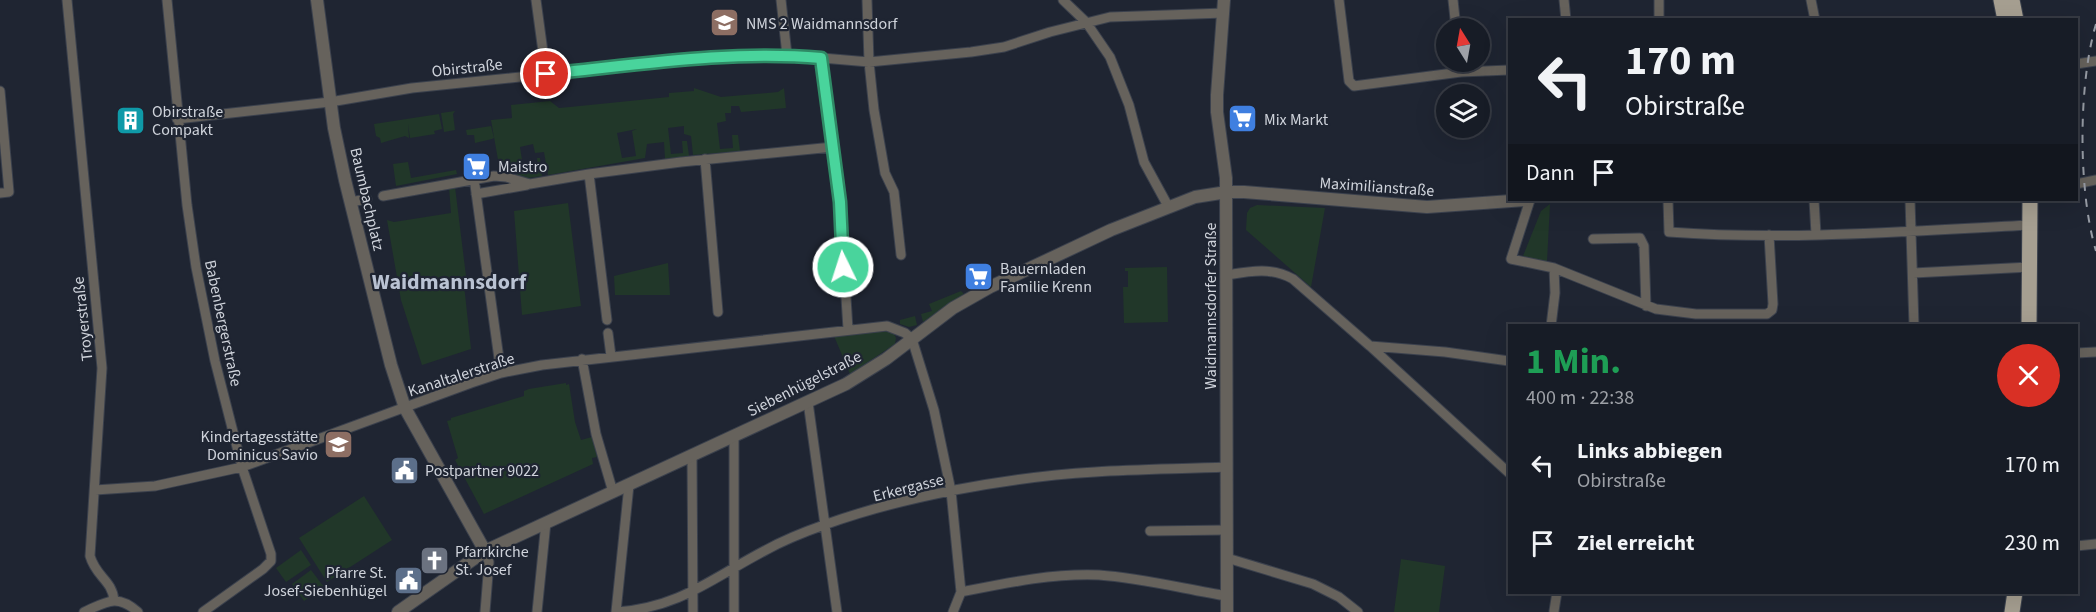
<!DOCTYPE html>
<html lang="de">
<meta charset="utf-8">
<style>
:root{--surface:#171c26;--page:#242932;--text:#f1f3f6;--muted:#9ea1a7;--line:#363a43}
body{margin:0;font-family:"Source Sans 3",sans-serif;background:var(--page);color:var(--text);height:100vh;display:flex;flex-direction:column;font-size:22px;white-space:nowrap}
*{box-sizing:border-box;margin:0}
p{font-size:20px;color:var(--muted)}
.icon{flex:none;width:33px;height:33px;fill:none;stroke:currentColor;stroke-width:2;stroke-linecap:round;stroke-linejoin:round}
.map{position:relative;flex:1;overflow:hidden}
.details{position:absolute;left:1508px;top:324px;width:570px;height:270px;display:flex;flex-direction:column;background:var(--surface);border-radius:0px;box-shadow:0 6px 24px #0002,0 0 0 2px var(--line)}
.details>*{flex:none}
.hud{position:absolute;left:1508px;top:18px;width:570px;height:183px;border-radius:0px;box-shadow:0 6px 24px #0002,0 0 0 2px var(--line);background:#171c26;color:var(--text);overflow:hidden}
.needle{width:39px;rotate:349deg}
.buttons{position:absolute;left:1436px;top:18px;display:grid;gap:12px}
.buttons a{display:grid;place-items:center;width:54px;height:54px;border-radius:50%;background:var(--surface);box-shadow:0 6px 24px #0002,0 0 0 2px var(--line);font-size:30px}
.pin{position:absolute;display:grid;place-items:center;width:51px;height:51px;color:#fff;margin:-26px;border:3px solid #fff;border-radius:50%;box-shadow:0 2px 6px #0007}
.me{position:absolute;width:66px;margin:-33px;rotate:356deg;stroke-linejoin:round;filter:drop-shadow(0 0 4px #0008)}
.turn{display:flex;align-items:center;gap:21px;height:126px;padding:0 18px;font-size:27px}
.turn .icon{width:78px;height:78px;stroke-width:2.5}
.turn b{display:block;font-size:42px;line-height:51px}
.then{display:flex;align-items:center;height:57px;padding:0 18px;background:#0003;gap:12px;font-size:22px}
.round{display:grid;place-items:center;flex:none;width:63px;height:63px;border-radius:32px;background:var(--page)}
.head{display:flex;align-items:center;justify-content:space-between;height:102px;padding:0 18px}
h1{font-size:36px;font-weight:700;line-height:45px;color:#1e9e55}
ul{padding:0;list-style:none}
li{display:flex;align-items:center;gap:18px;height:78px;padding:0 18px}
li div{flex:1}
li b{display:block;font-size:22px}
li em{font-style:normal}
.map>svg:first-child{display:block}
.green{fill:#213729;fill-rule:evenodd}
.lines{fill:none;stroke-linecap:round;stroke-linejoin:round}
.minor-casing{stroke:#3b414d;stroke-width:11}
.tertiary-casing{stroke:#3b414d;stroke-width:14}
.primary-casing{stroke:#3b414d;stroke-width:17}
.minor{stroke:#66625c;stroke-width:9}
.tertiary{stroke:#66625c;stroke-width:12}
.primary{stroke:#a69f91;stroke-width:15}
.rail{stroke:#989da6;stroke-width:2;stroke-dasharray:8 8;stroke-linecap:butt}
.route-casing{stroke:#2f8a65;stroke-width:15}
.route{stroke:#49d49c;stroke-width:10}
.labels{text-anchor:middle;stroke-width:4.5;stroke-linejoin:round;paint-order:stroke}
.poi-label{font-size:16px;fill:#cfd3db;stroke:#1f2532;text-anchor:start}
.street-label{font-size:16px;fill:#cfd3db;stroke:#1f2532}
.district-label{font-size:22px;font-weight:bold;fill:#bac3d3;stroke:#1f2532}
</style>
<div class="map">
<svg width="2096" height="612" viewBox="0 0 2096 612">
<rect width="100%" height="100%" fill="#1f2532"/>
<path class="green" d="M 694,88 L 721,97 L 778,92 L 784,88 L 786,108 L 741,112 L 739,106 L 731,106 L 731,113 L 725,113 L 726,121 L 717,123 L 720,149 L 733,148 L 732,135 L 738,135 L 740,151 L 693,155 L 691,136 L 684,134 L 684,126 L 668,128 L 671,154 L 683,153 L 682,141 L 687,141 L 689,156 L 665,159 L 664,142 L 647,144 L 645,158 L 548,175 L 544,152 L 535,153 L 533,144 L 520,147 L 524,173 L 538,171 L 537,158 L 540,158 L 542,176 L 529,178 L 500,171 L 491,120 L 512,118 L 511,105 L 550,101 L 559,108 L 570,107 L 669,97 L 669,93 L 694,91 ZM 637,129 L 632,131 L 636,156 L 622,158 L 617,133 Z
M 455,111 L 453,114 L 455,130 L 444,132 L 441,113 Z
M 439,114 L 442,129 L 434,131 L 435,134 L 410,138 L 408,124 L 409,138 L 405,136 L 381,143 L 380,138 L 376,136 L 374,124 Z
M 491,126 L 494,138 L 492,139 L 475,143 L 474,135 L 467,135 L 466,130 Z
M 408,162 L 411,178 L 456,170 L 457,174 L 396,186 L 393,164 Z
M 449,187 L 455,187 L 467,284 L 464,285 L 471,349 L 422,365 L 401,300 L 387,220 L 394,222 L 451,213 Z
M 568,203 L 581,306 L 522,315 L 514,211 Z
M 1550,204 L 1547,262 L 1523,256 L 1541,211 Z
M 1257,205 L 1325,208 L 1311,287 L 1246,230 L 1247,213 L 1250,208 Z
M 668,263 L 670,295 L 615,295 L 614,276 Z
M 1167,267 L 1168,322 L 1124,323 L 1123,287 L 1128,287 L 1128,271 L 1125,271 L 1125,268 Z
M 961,291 L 964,294 L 923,322 L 921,314 L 932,311 L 929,304 Z
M 915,316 L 917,325 L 909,327 L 900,324 L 900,320 Z
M 885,331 L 893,332 L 896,338 L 895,344 L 850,374 L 834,336 Z
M 566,383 L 566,385 L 569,384 L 575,422 L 581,440 L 592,437 L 597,457 L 592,458 L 593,464 L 484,514 L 455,460 L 458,458 L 447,421 L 451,420 L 451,418 L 524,396 L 524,391 L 529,389 Z
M 364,496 L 392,540 L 327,582 L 299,538 Z
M 301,550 L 311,565 L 286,582 L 276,568 Z
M 1401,559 L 1445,566 L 1439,612 L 1394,612 Z
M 311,570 L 324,587 L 304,601 L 292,584 Z"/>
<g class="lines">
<defs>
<path id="minor" d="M 67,0 L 102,368 L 90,556 C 96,577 112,580 114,600
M 167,0 L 187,205 L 196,267 L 215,361 L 242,467 L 271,554 L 271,561 L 263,569 L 203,612
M 536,0 L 546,74
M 781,0 L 787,55
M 867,0 L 869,62 L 874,110 L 885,173 L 894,192 L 901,255
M 1063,0 L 1086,22 L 1110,57 L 1129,105 L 1144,162 L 1168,206
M 1339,0 L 1349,81 L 1354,86 L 1461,72 L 1509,70
M 1453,0 L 1456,28
M 1564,0 L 1566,20
M 1659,0 L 1659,20
M 1811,0 L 1815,20
M 821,58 L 840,202 L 848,329
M 2076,64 L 2096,61
M 0,91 L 9,192 L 0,193
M 177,119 L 330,102 L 412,88 L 725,56 L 787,55 L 869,62 L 971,52 L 1004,47 L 1050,32 L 1110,17 L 1224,13
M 705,159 L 718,312
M 589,174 L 607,320
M 474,178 L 501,373
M 2076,184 L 2096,180
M 476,194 L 527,185
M 383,196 L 494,176 L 506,177 L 530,184 L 589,174 L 681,162 L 833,147
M 1530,200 L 1511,259 L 1554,268 L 1656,309 L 1696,314 L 1767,314 L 1772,310 L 1773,304 L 1769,235
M 1668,200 L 1669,232 C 1789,241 1911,231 2031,225
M 1814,200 L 1816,234
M 1910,200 L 1914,326
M 350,202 L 367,199
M 1593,239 L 1640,238 L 1644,246 L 1646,306
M 1913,273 L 2030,267
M 1227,275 C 1251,271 1271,267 1293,279 L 1370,346 L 1509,473
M 1551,326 L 1555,293 L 1554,268
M 608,333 L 611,356
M 1370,346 L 1445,352 L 1509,361
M 2076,353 L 2096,352
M 582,359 L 596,434 L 613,492
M 808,402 L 837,612
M 692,456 L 693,612
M 95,490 L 155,486 L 242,467 L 471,383 L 501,373 L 542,365 L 887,326 L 905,333 L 912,339 L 934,410 L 951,491 L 961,592 L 953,612
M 1150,531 L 1227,530
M 2076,546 L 2096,544
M 1227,558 L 1313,584 L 1339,597 L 1358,612
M 961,592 C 1006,583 1053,573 1099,575 C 1142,578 1184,589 1227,596
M 1554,611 L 1557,592
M 84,612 C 106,602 117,593 138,612
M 485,612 L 489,562 L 485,551
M 537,612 L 546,522
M 616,612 L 629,485
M 617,612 C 681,607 712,578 766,550 C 784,540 804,532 824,525 C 904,496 1010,477 1095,472 C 1138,469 1182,469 1226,467
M 734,612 L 734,436"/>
<path id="tertiary" d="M 317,0 L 334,128 L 345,180 L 391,365 L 405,408 L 485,551
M 1224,0 L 1217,95 L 1217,112 L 1226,178 L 1227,612
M 398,612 L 485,551 L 846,384 L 886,359 L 953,308 L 990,287 L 1111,230 L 1195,197 L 1227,192 L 1244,192 L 1427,207 L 1525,200"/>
<path id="primary" d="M 2001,0 L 2005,20
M 2012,0 L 2016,20
M 2029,326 L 2030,200
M 2012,612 L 2015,592"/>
</defs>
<use href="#minor" class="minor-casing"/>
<use href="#tertiary" class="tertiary-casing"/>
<use href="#primary" class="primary-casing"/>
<use href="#minor" class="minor"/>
<use href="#tertiary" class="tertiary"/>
<use href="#primary" class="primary"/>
<path class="rail" d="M 2096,24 C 2078,85 2078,191 2096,251"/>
</g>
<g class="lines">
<defs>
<path id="route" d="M 546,74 C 637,65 729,50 821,58 L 840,202 L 843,267"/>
</defs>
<use href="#route" class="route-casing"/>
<use href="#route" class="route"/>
</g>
<defs>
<symbol id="school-square" viewBox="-11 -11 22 22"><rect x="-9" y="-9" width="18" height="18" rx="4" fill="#8d6e63" stroke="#1f2532"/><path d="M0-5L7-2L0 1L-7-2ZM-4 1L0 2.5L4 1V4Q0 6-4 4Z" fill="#fff"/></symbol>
<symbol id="supermarket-square" viewBox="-11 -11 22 22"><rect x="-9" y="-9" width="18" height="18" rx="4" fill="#3f7fe0" stroke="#1f2532"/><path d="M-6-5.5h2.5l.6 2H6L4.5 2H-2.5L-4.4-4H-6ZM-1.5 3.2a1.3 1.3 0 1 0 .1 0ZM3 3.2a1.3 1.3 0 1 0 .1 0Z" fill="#fff"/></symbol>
<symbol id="building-square" viewBox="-11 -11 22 22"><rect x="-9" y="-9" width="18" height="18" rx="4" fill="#0f9aa8" stroke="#1f2532"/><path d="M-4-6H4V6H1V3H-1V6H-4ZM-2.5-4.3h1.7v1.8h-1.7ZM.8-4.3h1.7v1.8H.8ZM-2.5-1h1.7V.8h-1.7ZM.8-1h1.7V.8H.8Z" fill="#fff"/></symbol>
<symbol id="civic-square" viewBox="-11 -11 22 22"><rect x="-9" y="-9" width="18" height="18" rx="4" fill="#5c6f8a" stroke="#1f2532"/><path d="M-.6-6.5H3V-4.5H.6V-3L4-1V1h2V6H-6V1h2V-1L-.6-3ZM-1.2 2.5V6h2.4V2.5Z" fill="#fff"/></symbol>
<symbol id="church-square" viewBox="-11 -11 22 22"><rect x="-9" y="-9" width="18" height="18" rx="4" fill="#6b7280" stroke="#1f2532"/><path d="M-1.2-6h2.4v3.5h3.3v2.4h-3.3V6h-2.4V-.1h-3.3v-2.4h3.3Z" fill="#fff"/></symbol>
</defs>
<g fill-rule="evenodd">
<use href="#school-square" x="708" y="6" width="33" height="33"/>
<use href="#supermarket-square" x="1226" y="102" width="33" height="33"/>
<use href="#building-square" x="114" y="104" width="33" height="33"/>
<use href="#supermarket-square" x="460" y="150" width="33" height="33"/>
<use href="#supermarket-square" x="962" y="260" width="33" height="33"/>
<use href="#school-square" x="322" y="428" width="33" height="33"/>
<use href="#civic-square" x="388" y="454" width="33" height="33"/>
<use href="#church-square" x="418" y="544" width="33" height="33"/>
<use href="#civic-square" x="392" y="564" width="33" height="33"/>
</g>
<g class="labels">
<g class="poi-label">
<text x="746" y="29">NMS 2 Waidmannsdorf</text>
<text x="152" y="117">Obirstraße<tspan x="152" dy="18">Compakt</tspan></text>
<text x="1264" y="125">Mix Markt</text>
<text x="498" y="172">Maistro</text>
<text x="1000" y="274">Bauernladen<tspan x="1000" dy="18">Familie Krenn</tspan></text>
<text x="318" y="442" text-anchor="end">Kindertagesstätte<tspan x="318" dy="18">Dominicus Savio</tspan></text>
<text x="425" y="476">Postpartner 9022</text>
<text x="455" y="557">Pfarrkirche<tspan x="455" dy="18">St. Josef</tspan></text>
<text x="387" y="578" text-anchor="end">Pfarre St.<tspan x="387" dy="18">Josef-Siebenhügel</tspan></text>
</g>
<g class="street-label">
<text transform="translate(467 67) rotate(-6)" y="6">Obirstraße</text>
<text transform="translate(1377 186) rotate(4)" y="6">Maximilianstraße</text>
<text transform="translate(368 199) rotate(77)" y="6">Baumbachplatz</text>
<text transform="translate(1210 306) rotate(-90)" y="6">Waidmannsdorfer Straße</text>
<text transform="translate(82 319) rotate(-96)" y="6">Troyerstraße</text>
<text transform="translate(224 323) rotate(78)" y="6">Babenbergerstraße</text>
<text transform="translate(461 374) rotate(-18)" y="6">Kanaltalerstraße</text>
<text transform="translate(804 383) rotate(-27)" y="6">Siebenhügelstraße</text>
<text transform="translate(908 487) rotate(-14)" y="6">Erkergasse</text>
</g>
<g class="district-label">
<text x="449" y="289">Waidmannsdorf</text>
</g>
</g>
</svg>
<div class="buttons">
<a><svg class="needle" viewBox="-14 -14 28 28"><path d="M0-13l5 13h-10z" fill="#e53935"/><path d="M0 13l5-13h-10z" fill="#9ea1a7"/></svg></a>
<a><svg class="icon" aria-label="layers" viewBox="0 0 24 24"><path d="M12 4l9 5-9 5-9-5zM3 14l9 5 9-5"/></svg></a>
</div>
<div class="pin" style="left:546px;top:74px;background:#d93025"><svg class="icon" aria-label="arrive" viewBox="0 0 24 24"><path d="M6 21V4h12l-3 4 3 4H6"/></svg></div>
<svg class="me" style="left:843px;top:267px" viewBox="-20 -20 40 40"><circle r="17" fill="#49d49c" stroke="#fff" stroke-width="3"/><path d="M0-11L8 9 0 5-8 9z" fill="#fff"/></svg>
<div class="hud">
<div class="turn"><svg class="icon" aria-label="left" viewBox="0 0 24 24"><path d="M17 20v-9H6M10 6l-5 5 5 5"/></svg><div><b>170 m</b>Obirstraße</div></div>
<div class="then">Dann<svg class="icon" aria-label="arrive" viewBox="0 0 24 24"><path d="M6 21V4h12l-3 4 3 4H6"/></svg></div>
</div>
<section class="details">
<div class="head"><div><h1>1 Min.</h1><p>400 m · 22:38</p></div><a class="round" style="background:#d93025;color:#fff"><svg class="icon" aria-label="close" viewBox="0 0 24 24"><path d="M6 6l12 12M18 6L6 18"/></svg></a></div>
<ul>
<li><svg class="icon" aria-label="left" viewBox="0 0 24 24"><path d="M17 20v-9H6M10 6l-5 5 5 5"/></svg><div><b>Links abbiegen</b><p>Obirstraße</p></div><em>170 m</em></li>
<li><svg class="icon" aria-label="arrive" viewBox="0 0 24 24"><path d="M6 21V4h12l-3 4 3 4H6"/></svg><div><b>Ziel erreicht</b></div><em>230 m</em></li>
</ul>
</section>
</div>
